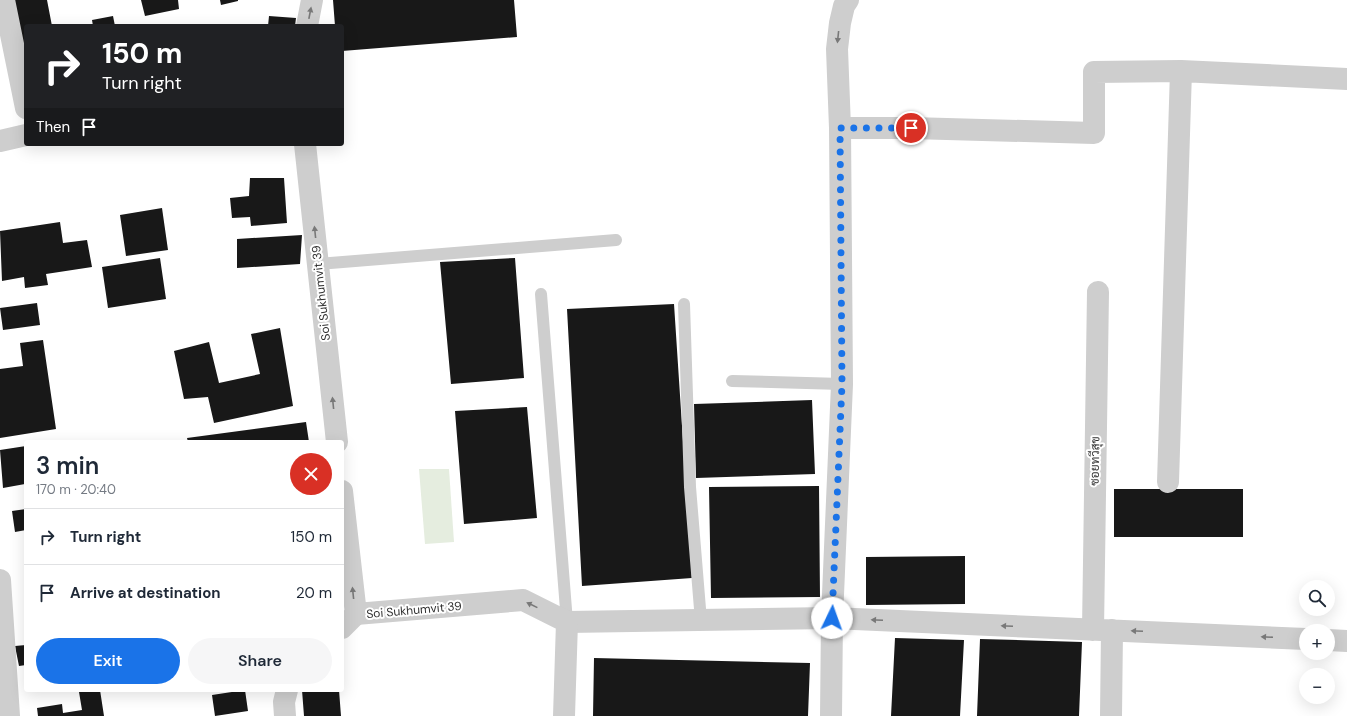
<!DOCTYPE html>
<meta charset="utf-8">
<style>
:root{--surface:#fff;--page:#f6f6f7;--text:#1f2937;--muted:#747a83;--line:#e0e1e3;--accent:#1a73e8}
body{margin:0;font-family:"DM Sans",Sarabun,sans-serif;background:var(--page);color:var(--text);height:100vh;display:flex;flex-direction:column;font-size:15px;white-space:nowrap}
*{box-sizing:border-box;margin:0}
p{font-size:13px;color:var(--muted)}
.icon{flex:none;width:22px;height:22px;fill:none;stroke:currentColor;stroke-width:2;stroke-linecap:round;stroke-linejoin:round}
.map{position:relative;flex:1;overflow:hidden}
.sheet{position:absolute;left:24px;top:440px;width:320px;height:252px;display:flex;flex-direction:column;background:var(--surface);border-radius:4px;box-shadow:0 4px 16px #0002}
.sheet>*{flex:none}
.guide{position:absolute;left:24px;top:24px;width:320px;height:122px;border-radius:4px;box-shadow:0 4px 16px #0002;background:#202124;color:#fff;overflow:hidden}
.controls{position:absolute;left:1299px;top:580px;display:grid;gap:8px}
.controls a{display:grid;place-items:center;width:36px;height:36px;border-radius:50%;background:var(--surface);box-shadow:0 4px 16px #0002;font-size:20px}
.pin{position:absolute;display:grid;place-items:center;width:34px;height:34px;color:#fff;margin:-17px;border:2px solid #fff;border-radius:50%;box-shadow:0 1px 4px #0007}
.me{position:absolute;width:44px;margin:-22px;rotate:3deg;stroke-linejoin:round;filter:drop-shadow(0 0 3px #0008)}
.turn{display:flex;align-items:center;gap:14px;height:84px;padding:0 12px;font-size:18px}
.turn .icon{width:52px;height:52px;stroke-width:2.5}
.turn b{display:block;font-size:28px;line-height:34px}
.then{display:flex;align-items:center;height:38px;padding:0 12px;background:#0003;gap:8px;font-size:15px}
.round{display:grid;place-items:center;flex:none;width:42px;height:42px;border-radius:21px;background:var(--page)}
.head{display:flex;align-items:center;justify-content:space-between;height:68px;padding:0 12px}
h1{font-size:24px;font-weight:600;line-height:30px}
.primary-button{display:flex;gap:8px;margin-top:auto;padding:8px 12px}
.primary-button a{flex:1;height:46px;border-radius:24px;background:var(--accent);color:#fff;font-size:16px;font-weight:600;line-height:46px;text-align:center}
.primary-button a+a{background:var(--page);color:var(--text)}
ul{padding:0;list-style:none}
li{display:flex;align-items:center;gap:12px;height:56px;padding:0 12px;border-top:1px solid var(--line)}
li div{flex:1}
li b{display:block;font-size:15px}
li em{font-style:normal}
.map>svg:first-child{display:block}
.green{fill:#e5eddf}
.building{fill:#181818}
.lines{fill:none;stroke-linecap:round;stroke-linejoin:round}
.service{stroke:#cecece;stroke-width:12}
.minor{stroke:#cecece;stroke-width:22}
.tertiary{stroke:#cecece;stroke-width:22}
.oneway{fill:#787878}
.route{stroke:#1a73e8;stroke-width:7;stroke-dasharray:0 12.6}
.labels{text-anchor:middle;stroke-width:4;stroke-linejoin:round;paint-order:stroke}
.street-label{font-size:12px;fill:#313131;stroke:#fff}
</style>
<div class="map">
<svg width="1347" height="716" viewBox="0 0 1347 716">
<rect width="100%" height="100%" fill="#fff"/>
<path class="green" d="M 449,469 L 454,542 L 425,544 L 419,469 Z"/>
<path class="building" d="M 8,0 L 47,0 L 52,26 L 26,26 L 26,94 Z
M 141,0 L 178,0 L 179,9 L 145,16 Z
M 220,0 L 238,0 L 238,1 L 221,5 Z
M 333,0 L 514,0 L 517,37 L 342,51 L 342,26 L 335,26 Z
M 113,16 L 115,26 L 93,26 L 92,20 Z
M 269,16 L 296,18 L 295,26 L 268,26 Z
M 250,178 L 284,178 L 287,223 L 251,226 L 250,217 L 232,218 L 230,198 L 249,196 Z
M 162,208 L 168,250 L 126,256 L 120,215 Z
M 60,222 L 63,243 L 87,240 L 92,267 L 46,274 L 48,285 L 25,288 L 24,277 L 2,281 L 0,231 Z
M 302,235 L 300,264 L 237,268 L 237,239 Z
M 160,258 L 166,299 L 108,308 L 102,267 Z
M 515,258 L 524,378 L 451,384 L 440,262 Z
M 37,303 L 40,325 L 3,330 L 0,308 Z
M 674,304 L 692,578 L 582,586 L 567,309 Z
M 280,328 L 293,406 L 214,423 L 208,397 L 184,399 L 174,351 L 209,342 L 219,383 L 260,374 L 251,334 Z
M 43,340 L 56,429 L 0,438 L 0,369 L 23,366 L 20,343 Z
M 812,400 L 815,474 L 696,478 L 694,404 Z
M 527,407 L 537,518 L 464,524 L 455,411 Z
M 306,422 L 309,442 L 188,442 L 187,438 Z
M 26,446 L 26,471 L 24,471 L 25,484 L 3,488 L 0,450 Z
M 819,486 L 820,597 L 711,598 L 709,487 Z
M 1114,489 L 1243,489 L 1243,537 L 1114,537 Z
M 26,509 L 26,530 L 15,532 L 12,511 Z
M 965,556 L 965,604 L 866,605 L 866,557 Z
M 895,638 L 964,640 L 960,716 L 891,716 Z
M 980,639 L 1082,642 L 1079,716 L 977,716 Z
M 26,645 L 26,665 L 19,666 L 15,646 Z
M 594,658 L 810,663 L 808,716 L 593,716 Z
M 90,690 L 100,690 L 104,716 L 38,716 L 37,708 L 62,704 L 63,713 L 82,710 L 79,692 Z
M 245,690 L 248,711 L 215,716 L 212,695 Z
M 302,690 L 339,690 L 341,716 L 304,716 Z"/>
<g class="lines">
<path class="service" d="M 318,264 L 616,240
M 541,294 L 567,622
M 684,304 L 690,487 L 701,621
M 732,381 L 842,384"/>
<path class="minor" d="M 4,0 L 26,108
M 840,128 L 911,128 L 1094,133 L 1094,72 L 1181,71 L 1347,79
M 0,141 L 26,135
M 1168,482 L 1181,71
M 0,580 L 9,716
M 567,622 L 832,618 L 1306,639
M 342,628 L 356,614
M 1093,630 L 1098,292
M 1328,640 L 1347,641
M 285,716 L 284,702 L 287,690
M 831,716 L 832,618 L 842,384 L 840,128 L 837,49 L 840,23 L 844,6 L 848,0
M 1111,716 L 1112,630"/>
<path class="tertiary" d="M 307,26 L 312,0
M 305,144 L 337,442
M 342,491 L 356,614 L 523,600 L 567,622 L 564,716"/>
</g>
<defs><path id="oneway-solid" d="M-6-.8H1V-3.2L6.5 0L1 3.2V.8H-6Z"/></defs>
<g class="oneway">
<use href="#oneway-solid" transform="translate(310 13) rotate(-79)"/>
<use href="#oneway-solid" transform="translate(838 37) rotate(96)"/>
<use href="#oneway-solid" transform="translate(315 232) rotate(-96)"/>
<use href="#oneway-solid" transform="translate(333 403) rotate(-96)"/>
<use href="#oneway-solid" transform="translate(353 593) rotate(-96)"/>
<use href="#oneway-solid" transform="translate(532 605) rotate(-154)"/>
<use href="#oneway-solid" transform="translate(877 620) rotate(-177)"/>
<use href="#oneway-solid" transform="translate(1007 626) rotate(-177)"/>
<use href="#oneway-solid" transform="translate(1137 631) rotate(-177)"/>
<use href="#oneway-solid" transform="translate(1267 637) rotate(-177)"/>
</g>
<g class="lines">
<path class="route" d="M 832,618 L 842,384 L 840,128 L 911,128"/>
</g>
<g class="labels">
<g class="street-label">
<text transform="translate(321 293) rotate(-96)" y="4">Soi Sukhumvit 39</text>
<text transform="translate(1095 461) rotate(-89)" y="4">ซอยทวีสุข</text>
<text transform="translate(414 610) rotate(-5)" y="4">Soi Sukhumvit 39</text>
</g>
</g>
</svg>
<div class="controls">
<a><svg class="icon" aria-label="search" viewBox="0 0 24 24"><circle cx="10" cy="10" r="6"/><path d="M15 15l6 6"/></svg></a>
<a>+</a>
<a>−</a>
</div>
<div class="pin" style="left:911px;top:128px;background:#d93025"><svg class="icon" aria-label="arrive" viewBox="0 0 24 24"><path d="M6 21V4h12l-3 4 3 4H6"/></svg></div>
<svg class="me" style="left:832px;top:618px" viewBox="-20 -20 40 40"><circle r="19" fill="#fff"/><path d="M0-13L10 11 0 6-10 11z" fill="#1a73e8"/></svg>
<div class="guide">
<div class="turn"><svg class="icon" aria-label="right" viewBox="0 0 24 24"><path d="M7 20v-9h11M14 6l5 5-5 5"/></svg><div><b>150 m</b>Turn right</div></div>
<div class="then">Then<svg class="icon" aria-label="arrive" viewBox="0 0 24 24"><path d="M6 21V4h12l-3 4 3 4H6"/></svg></div>
</div>
<section class="sheet">
<div class="head"><div><h1>3 min</h1><p>170 m · 20:40</p></div><a class="round" style="background:#d93025;color:#fff"><svg class="icon" aria-label="close" viewBox="0 0 24 24"><path d="M6 6l12 12M18 6L6 18"/></svg></a></div>
<ul>
<li><svg class="icon" aria-label="right" viewBox="0 0 24 24"><path d="M7 20v-9h11M14 6l5 5-5 5"/></svg><div><b>Turn right</b></div><em>150 m</em></li>
<li><svg class="icon" aria-label="arrive" viewBox="0 0 24 24"><path d="M6 21V4h12l-3 4 3 4H6"/></svg><div><b>Arrive at destination</b></div><em>20 m</em></li>
</ul>
<div class="primary-button"><a>Exit</a><a>Share</a></div>
</section>
</div>
